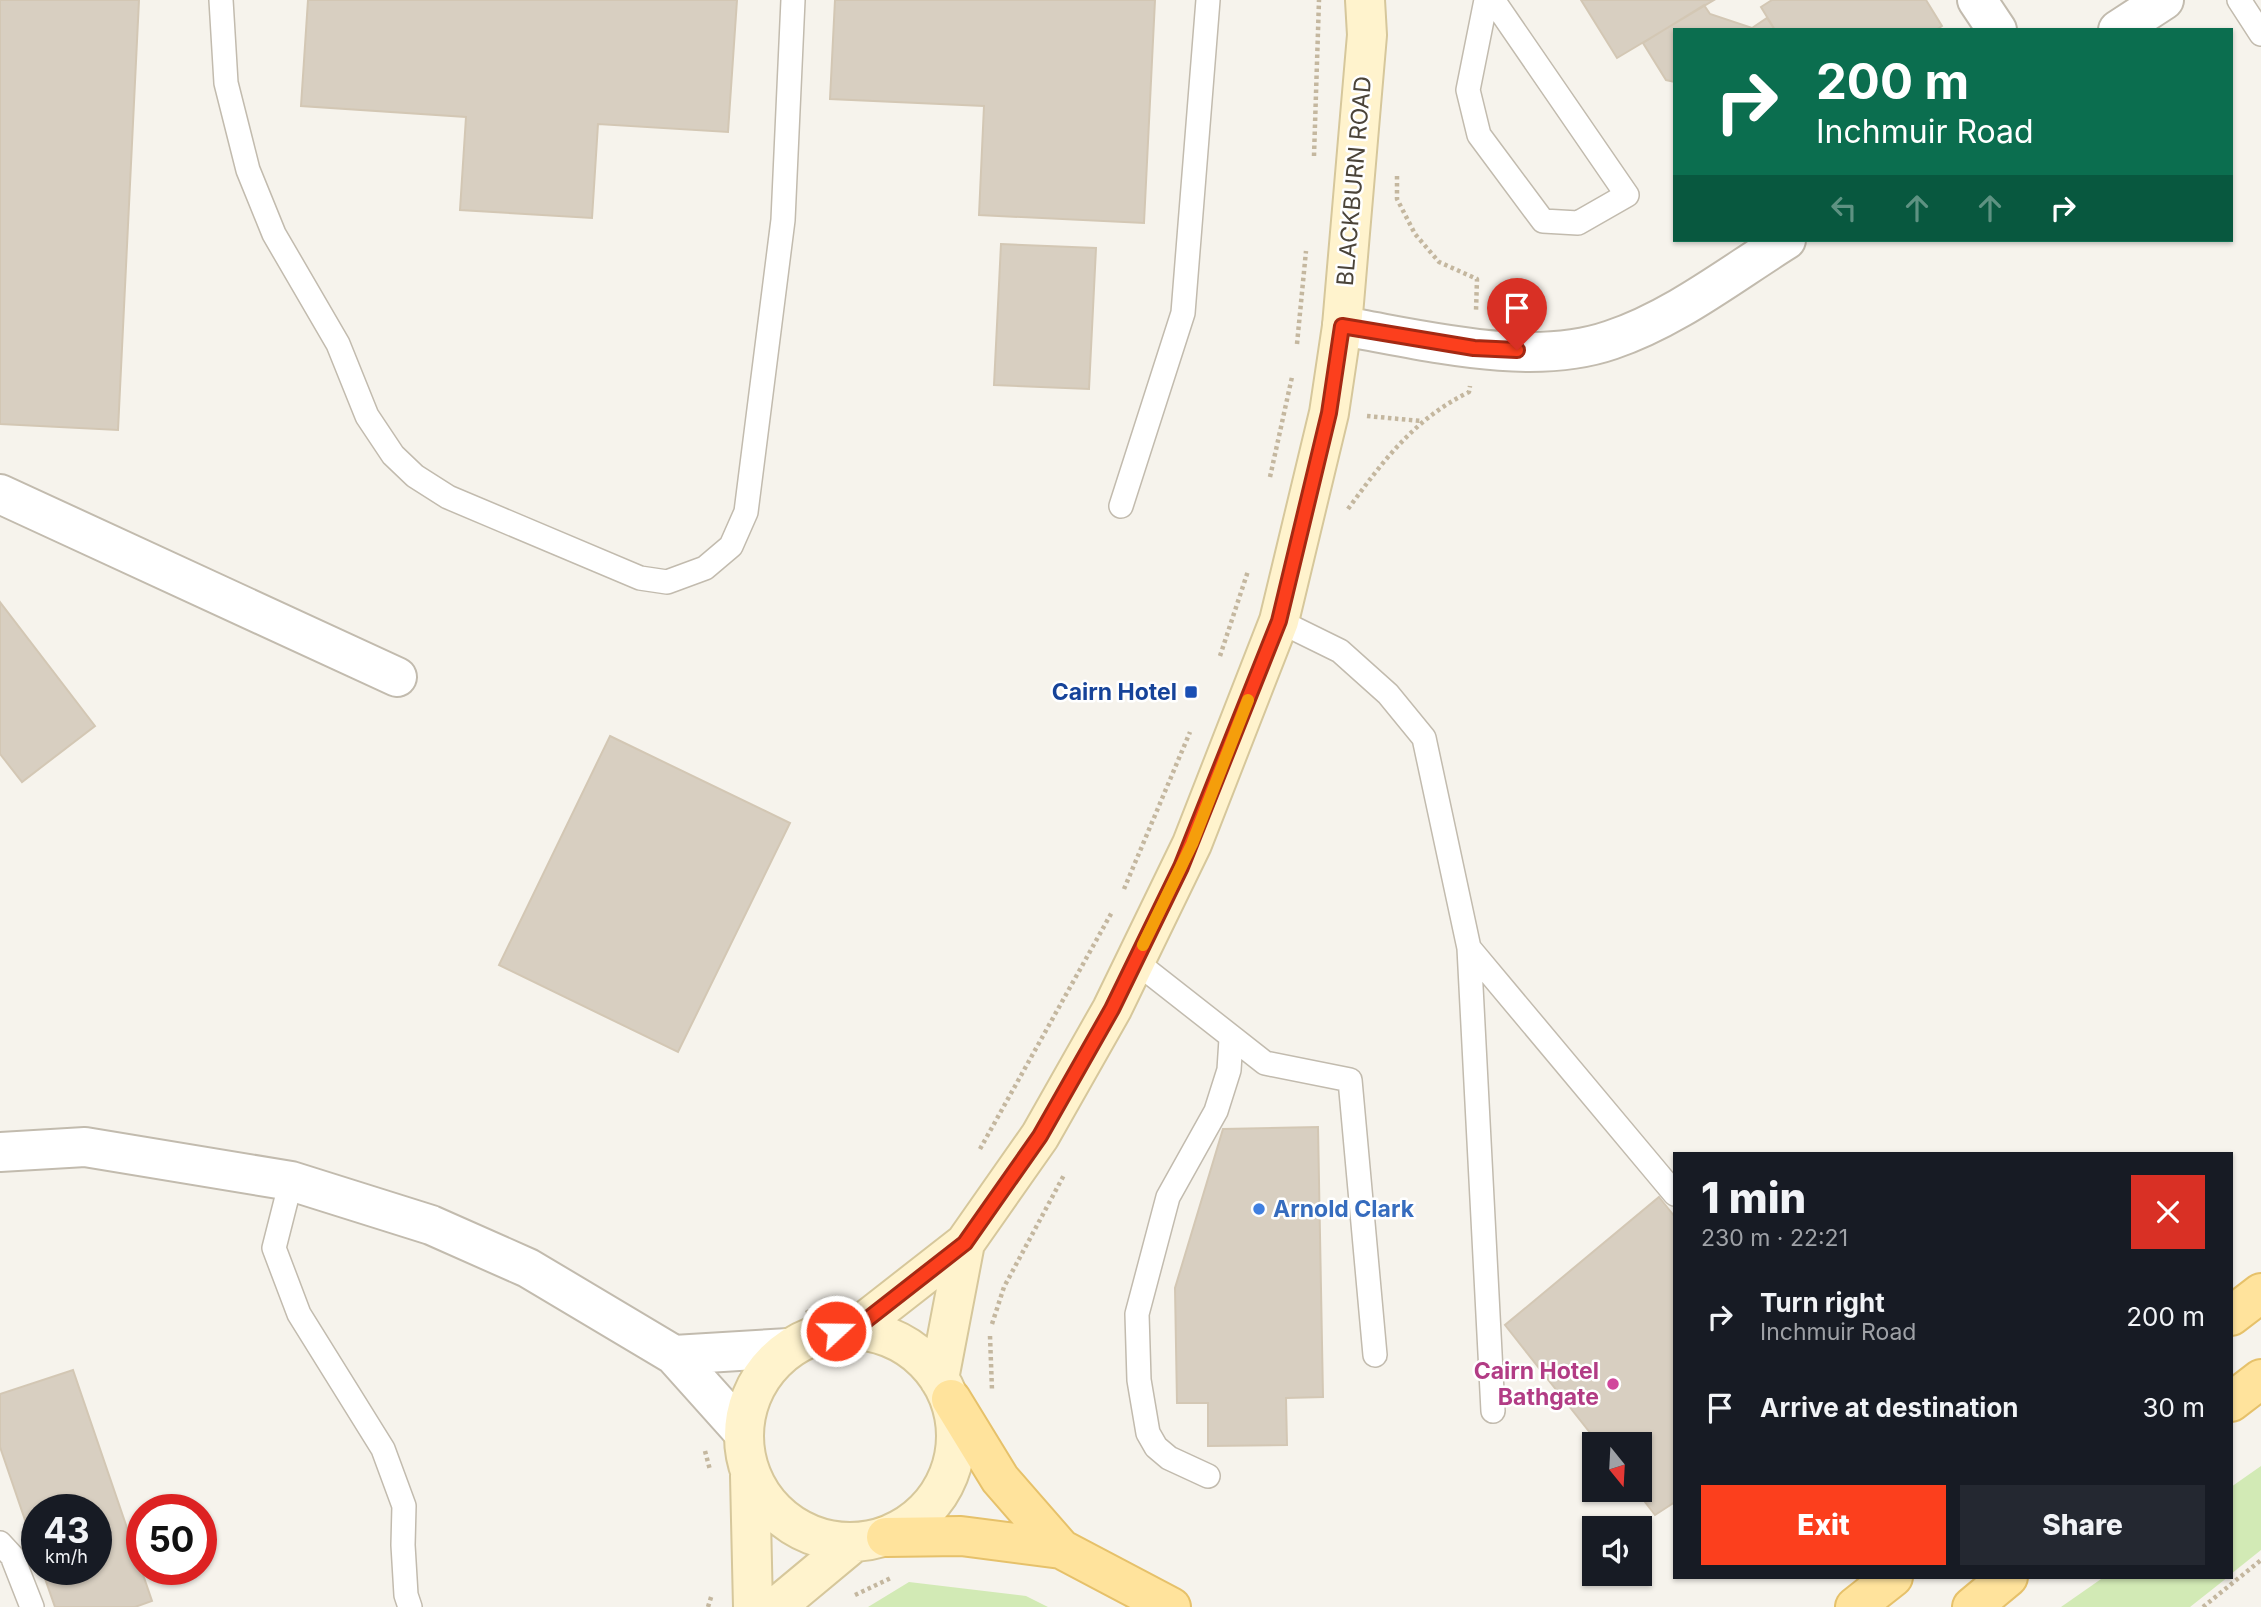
<!DOCTYPE html>
<meta charset="utf-8">
<style>
:root{--surface:#171b24;--page:#242831;--text:#f1f3f6;--muted:#9ea1a6;--accent:#fc3f1d}
body{margin:0;font-family:Inter,sans-serif;background:var(--page);color:var(--text);height:100vh;display:flex;flex-direction:column;font-size:26px;white-space:nowrap}
*{box-sizing:border-box;margin:0}
p{font-size:23px;color:var(--muted)}
.icon{flex:none;width:38px;height:38px;fill:none;stroke:currentColor;stroke-width:2;stroke-linecap:round;stroke-linejoin:round}
.map{position:relative;flex:1;overflow:hidden}
.side{position:absolute;left:1673px;top:1152px;width:560px;height:427px;display:flex;flex-direction:column;background:var(--surface);border-radius:0px;box-shadow:0 2px 5px #0004}
.side>*{flex:none}
.guide{position:absolute;left:1673px;top:28px;width:560px;height:214px;border-radius:0px;box-shadow:0 2px 5px #0004;background:#0b6e4f;color:#fff;overflow:hidden}
.needle{width:46px;rotate:162deg}
.tools{position:absolute;left:1582px;top:1432px;display:grid;gap:14px}
.tools a{display:grid;place-items:center;width:70px;height:70px;border-radius:0px;background:var(--surface);box-shadow:0 2px 5px #0004;font-size:35px}
.speed{position:absolute;left:21px;top:1494px;display:flex;gap:14px;font-size:35px;font-weight:700;text-align:center}
.speed>*{display:grid;place-content:center;width:91px;height:91px;border-radius:50%;background:var(--surface);box-shadow:0 2px 5px #0004;line-height:1}
.speed small{font-size:18px;font-weight:400}
.speed .limit{border:10px solid #d22;background:#fff;color:#111}
.pin{position:absolute;display:grid;place-items:center;width:60px;height:60px;color:#fff;margin:-72px -30px;border-radius:50% 50% 50% 0;rotate:-45deg;box-shadow:0 0 7px #0007}
.pin .icon{rotate:45deg}
.me{position:absolute;width:77px;margin:-38px;rotate:69deg;stroke-linejoin:round;filter:drop-shadow(0 0 5px #0008)}
.turn{display:flex;align-items:center;gap:24px;height:147px;padding:0 28px;font-size:32px}
.turn .icon{width:91px;height:91px;stroke-width:2.5}
.turn b{display:block;font-size:49px;line-height:60px}
.lanes{display:flex;align-items:center;height:66px;padding:0 28px;background:#0003;justify-content:center;gap:35px;direction:ltr}
.lanes .off{opacity:.35}
.round{display:grid;place-items:center;flex:none;width:74px;height:74px;border-radius:0px;background:var(--page)}
.summary{display:flex;align-items:center;justify-content:space-between;height:119px;padding:0 28px}
h1{font-size:42px;font-weight:800;line-height:52px}
.primary-button{display:flex;gap:14px;margin-top:auto;padding:14px 28px}
.primary-button a{flex:1;height:80px;border-radius:0px;background:var(--accent);color:#fff;font-size:28px;font-weight:800;line-height:80px;text-align:center}
.primary-button a+a{background:var(--page);color:var(--text)}
ul{padding:0;list-style:none}
li{display:flex;align-items:center;gap:21px;height:91px;padding:0 28px}
li div{flex:1}
li b{display:block;font-size:26px}
li em{font-style:normal}
.map>svg:first-child{display:block}
.green{fill:#d2eab5}
.building{fill:#d8cfc1;stroke:#d3c7b4;stroke-width:2}
.lines{fill:none;stroke-linecap:round;stroke-linejoin:round}
.lane-casing{stroke:#c2bbae;stroke-width:26}
.street-casing{stroke:#c2bbae;stroke-width:42}
.secondary-casing{stroke:#d6c79b;stroke-width:42}
.primary-casing{stroke:#e6c16a;stroke-width:42}
.path{stroke:#c4b79f;stroke-width:4.5;stroke-dasharray:3.5 3.5;stroke-linecap:butt}
.lane{stroke:#fff;stroke-width:23}
.street{stroke:#fff;stroke-width:38}
.secondary{stroke:#fff3cd;stroke-width:38}
.primary{stroke:#ffe39c;stroke-width:38}
.route-casing{stroke:#a42913;stroke-width:18}
.route{stroke:#fc3f1d;stroke-width:12}
.slow{stroke:#f59e0b;stroke-width:12}
.transit-dot{fill:#1a4fb4;stroke:#fff;stroke-width:2.5}
.shop-dot{fill:#3f7fe0;stroke:#fff;stroke-width:2.5}
.hotel-dot{fill:#d1479c;stroke:#fff;stroke-width:2.5}
.labels{text-anchor:middle;stroke-width:5;stroke-linejoin:round;paint-order:stroke}
.street-label{font-size:23px;fill:#4b4439;stroke:#fff}
.transit-label{font-size:23px;font-weight:bold;fill:#164399;stroke:#fff;text-anchor:end}
.shop-label{font-size:23px;font-weight:bold;fill:#366cbe;stroke:#fff;text-anchor:start}
.hotel-label{font-size:23px;font-weight:bold;fill:#b23c85;stroke:#fff;text-anchor:end}
</style>
<div class="map">
<svg width="2261" height="1607" viewBox="0 0 2261 1607">
<rect width="100%" height="100%" fill="#f6f3ec"/>
<path class="green" d="M 2261,1466 L 2261,1550 L 2231,1574 L 2231,1487 Z
M 2104,1577 L 2228,1577 L 2190,1607 L 2061,1607 Z
M 909,1582 L 1026,1596 L 1048,1607 L 868,1607 Z"/>
<path class="building" d="M 0,0 L 139,0 L 118,430 L 0,424 Z
M 308,0 L 737,0 L 728,132 L 598,124 L 592,218 L 460,210 L 466,117 L 301,106 Z
M 835,0 L 1155,0 L 1144,223 L 979,215 L 984,106 L 830,99 Z
M 1581,0 L 1714,0 L 1617,58 Z
M 1772,0 L 1926,0 L 1942,26 L 1936,30 L 1775,30 L 1761,7 Z
M 1704,5 L 1710,14 L 1752,28 L 1767,18 L 1775,30 L 1675,30 L 1675,82 L 1666,80 L 1643,43 Z
M 1001,244 L 1096,248 L 1089,389 L 994,385 Z
M 0,602 L 95,726 L 22,782 L 0,754 Z
M 610,736 L 790,823 L 678,1052 L 499,965 Z
M 1318,1127 L 1323,1397 L 1286,1398 L 1287,1445 L 1208,1446 L 1208,1403 L 1177,1403 L 1175,1288 L 1223,1129 Z
M 1659,1197 L 1675,1217 L 1675,1502 L 1655,1515 L 1635,1489 L 1640,1489 L 1640,1444 L 1599,1444 L 1505,1325 Z
M 73,1370 L 152,1601 L 135,1607 L 55,1607 L 42,1570 L 96,1570 L 96,1510 L 37,1510 L 37,1555 L 0,1447 L 0,1394 Z"/>
<g class="lines">
<defs>
<path id="lane" d="M 221,0 L 226,83 L 248,170 L 274,234 L 338,344 L 367,416 L 393,455 L 415,476 L 448,497 L 640,578 L 667,582 L 705,568 L 731,546 L 746,512 L 783,220 L 793,0
M 1486,0 L 1468,90 L 1479,135 L 1543,221 L 1578,223 L 1627,195 L 1493,0
M 2239,0 L 2261,34
M 1121,506 L 1183,313 L 1208,0
M 1279,621 L 1340,651 L 1388,694 L 1424,738 L 1469,948 L 1675,1194
M 1469,948 L 1493,1411
M 1135,961 L 1265,1063 L 1350,1080 L 1375,1355
M 291,1181 L 274,1248 L 299,1314 L 383,1449 L 404,1506 L 403,1545 L 406,1595 L 410,1607
M 1208,1476 L 1169,1458 L 1156,1447 L 1148,1433 L 1139,1380 L 1137,1314 L 1168,1197 L 1216,1111 L 1229,1070 L 1231,1039
M 0,1543 L 12,1556 L 32,1607"/>
<path id="street" d="M 1977,0 L 1997,30
M 2118,30 L 2164,0
M 1342,326 C 1425,340 1530,368 1611,340 C 1674,319 1730,275 1786,240
M 0,494 L 397,677
M 0,1152 L 85,1147 L 291,1181 L 431,1225 L 528,1268 L 674,1355 L 743,1432
M 674,1355 L 789,1348"/>
<path id="secondary" d="M 855,1329 L 965,1243 L 1040,1136 L 1112,1009 L 1192,844 L 1279,621 L 1329,413 L 1342,326 L 1367,35 L 1365,0
M744 1436a106 106 0 1 1 212 0a106 106 0 1 1-212 0Z
M 939,1379 L 965,1243
M 750,1476 L 753,1607
M 776,1607 L 853,1543"/>
<path id="primary" d="M 2231,1316 L 2261,1293
M 951,1399 L 1000,1479 L 1061,1549
M 2231,1402 L 2261,1379
M 886,1537 L 961,1536 L 1061,1549 L 1171,1607
M 1855,1607 L 1893,1577
M 1972,1607 L 2008,1577"/>
</defs>
<use href="#lane" class="lane-casing"/>
<use href="#street" class="street-casing"/>
<use href="#secondary" class="secondary-casing"/>
<use href="#primary" class="primary-casing"/>
<path class="path" d="M 1314,156 L 1319,0
M 1397,176 L 1397,199 L 1415,234 L 1439,262 L 1477,279 L 1476,311
M 1297,344 L 1306,251
M 1367,416 L 1421,421
M 1270,477 L 1292,377
M 1348,509 C 1383,461 1414,419 1469,392 L 1470,386
M 1220,656 L 1248,571
M 1124,889 L 1190,732
M 980,1149 L 1112,912
M 806,1313 L 823,1304
M 992,1324 L 1004,1287 L 1064,1175
M 990,1336 L 992,1390
M 705,1451 L 710,1470
M 855,1595 L 891,1578
M 708,1607 L 712,1594
M 2203,1607 L 2261,1560"/>
<use href="#lane" class="lane"/>
<use href="#street" class="street"/>
<use href="#secondary" class="secondary"/>
<use href="#primary" class="primary"/>
</g>
<g class="lines">
<defs>
<path id="route" d="M 836,1331 L 855,1329 L 965,1243 L 1040,1136 L 1112,1009 L 1181,867 L 1279,621 L 1329,413 L 1342,326 L 1474,348 L 1517,350"/>
</defs>
<use href="#route" class="route-casing"/>
<use href="#route" class="route"/>
<path class="slow" d="M 1143,945 L 1192,844 L 1248,700"/>
</g>
<rect class="transit-dot" x="1184" y="685" width="14" height="14" rx="3.5"/>
<circle class="shop-dot" cx="1259" cy="1209" r="7"/>
<circle class="hotel-dot" cx="1613" cy="1384" r="7"/>
<g class="labels">
<g class="street-label">
<text transform="translate(1354 181) rotate(-85)" y="8">BLACKBURN ROAD</text>
</g>
<g class="transit-label">
<text x="1177" y="700">Cairn Hotel</text>
</g>
<g class="shop-label">
<text x="1273" y="1217">Arnold Clark</text>
</g>
<g class="hotel-label">
<text x="1599" y="1379">Cairn Hotel<tspan x="1599" dy="26">Bathgate</tspan></text>
</g>
</g>
</svg>
<div class="tools">
<a><svg class="needle" viewBox="-14 -14 28 28"><path d="M0-13l5 13h-10z" fill="#e53935"/><path d="M0 13l5-13h-10z" fill="#9ea1a6"/></svg></a>
<a><svg class="icon" aria-label="sound" viewBox="0 0 24 24"><path d="M4 9h4l5-4v14l-5-4H4zM17 9q2 3 0 6"/></svg></a>
</div>
<div class="speed"><div>43<small>km/h</small></div><div class="limit">50</div></div>
<div class="pin" style="left:1517px;top:350px;background:#d93025"><svg class="icon" aria-label="arrive" viewBox="0 0 24 24"><path d="M6 21V4h12l-3 4 3 4H6"/></svg></div>
<svg class="me" style="left:836px;top:1331px" viewBox="-20 -20 40 40"><circle r="17" fill="#fc3f1d" stroke="#fff" stroke-width="3"/><path d="M0-11L8 9 0 5-8 9z" fill="#fff"/></svg>
<div class="guide">
<div class="turn"><svg class="icon" aria-label="right" viewBox="0 0 24 24"><path d="M7 20v-9h11M14 6l5 5-5 5"/></svg><div><b>200 m</b>Inchmuir Road</div></div>
<div class="lanes"><svg class="icon off" aria-label="left" viewBox="0 0 24 24"><path d="M17 20v-9H6M10 6l-5 5 5 5"/></svg><svg class="icon off" aria-label="ahead" viewBox="0 0 24 24"><path d="M12 20V5M6 11l6-6 6 6"/></svg><svg class="icon off" aria-label="ahead" viewBox="0 0 24 24"><path d="M12 20V5M6 11l6-6 6 6"/></svg><svg class="icon" aria-label="right" viewBox="0 0 24 24"><path d="M7 20v-9h11M14 6l5 5-5 5"/></svg></div>
</div>
<section class="side">
<div class="summary"><div><h1>1 min</h1><p>230 m · 22:21</p></div><a class="round" style="background:#d93025;color:#fff"><svg class="icon" aria-label="close" viewBox="0 0 24 24"><path d="M6 6l12 12M18 6L6 18"/></svg></a></div>
<ul>
<li><svg class="icon" aria-label="right" viewBox="0 0 24 24"><path d="M7 20v-9h11M14 6l5 5-5 5"/></svg><div><b>Turn right</b><p>Inchmuir Road</p></div><em>200 m</em></li>
<li><svg class="icon" aria-label="arrive" viewBox="0 0 24 24"><path d="M6 21V4h12l-3 4 3 4H6"/></svg><div><b>Arrive at destination</b></div><em>30 m</em></li>
</ul>
<div class="primary-button"><a>Exit</a><a>Share</a></div>
</section>
</div>
